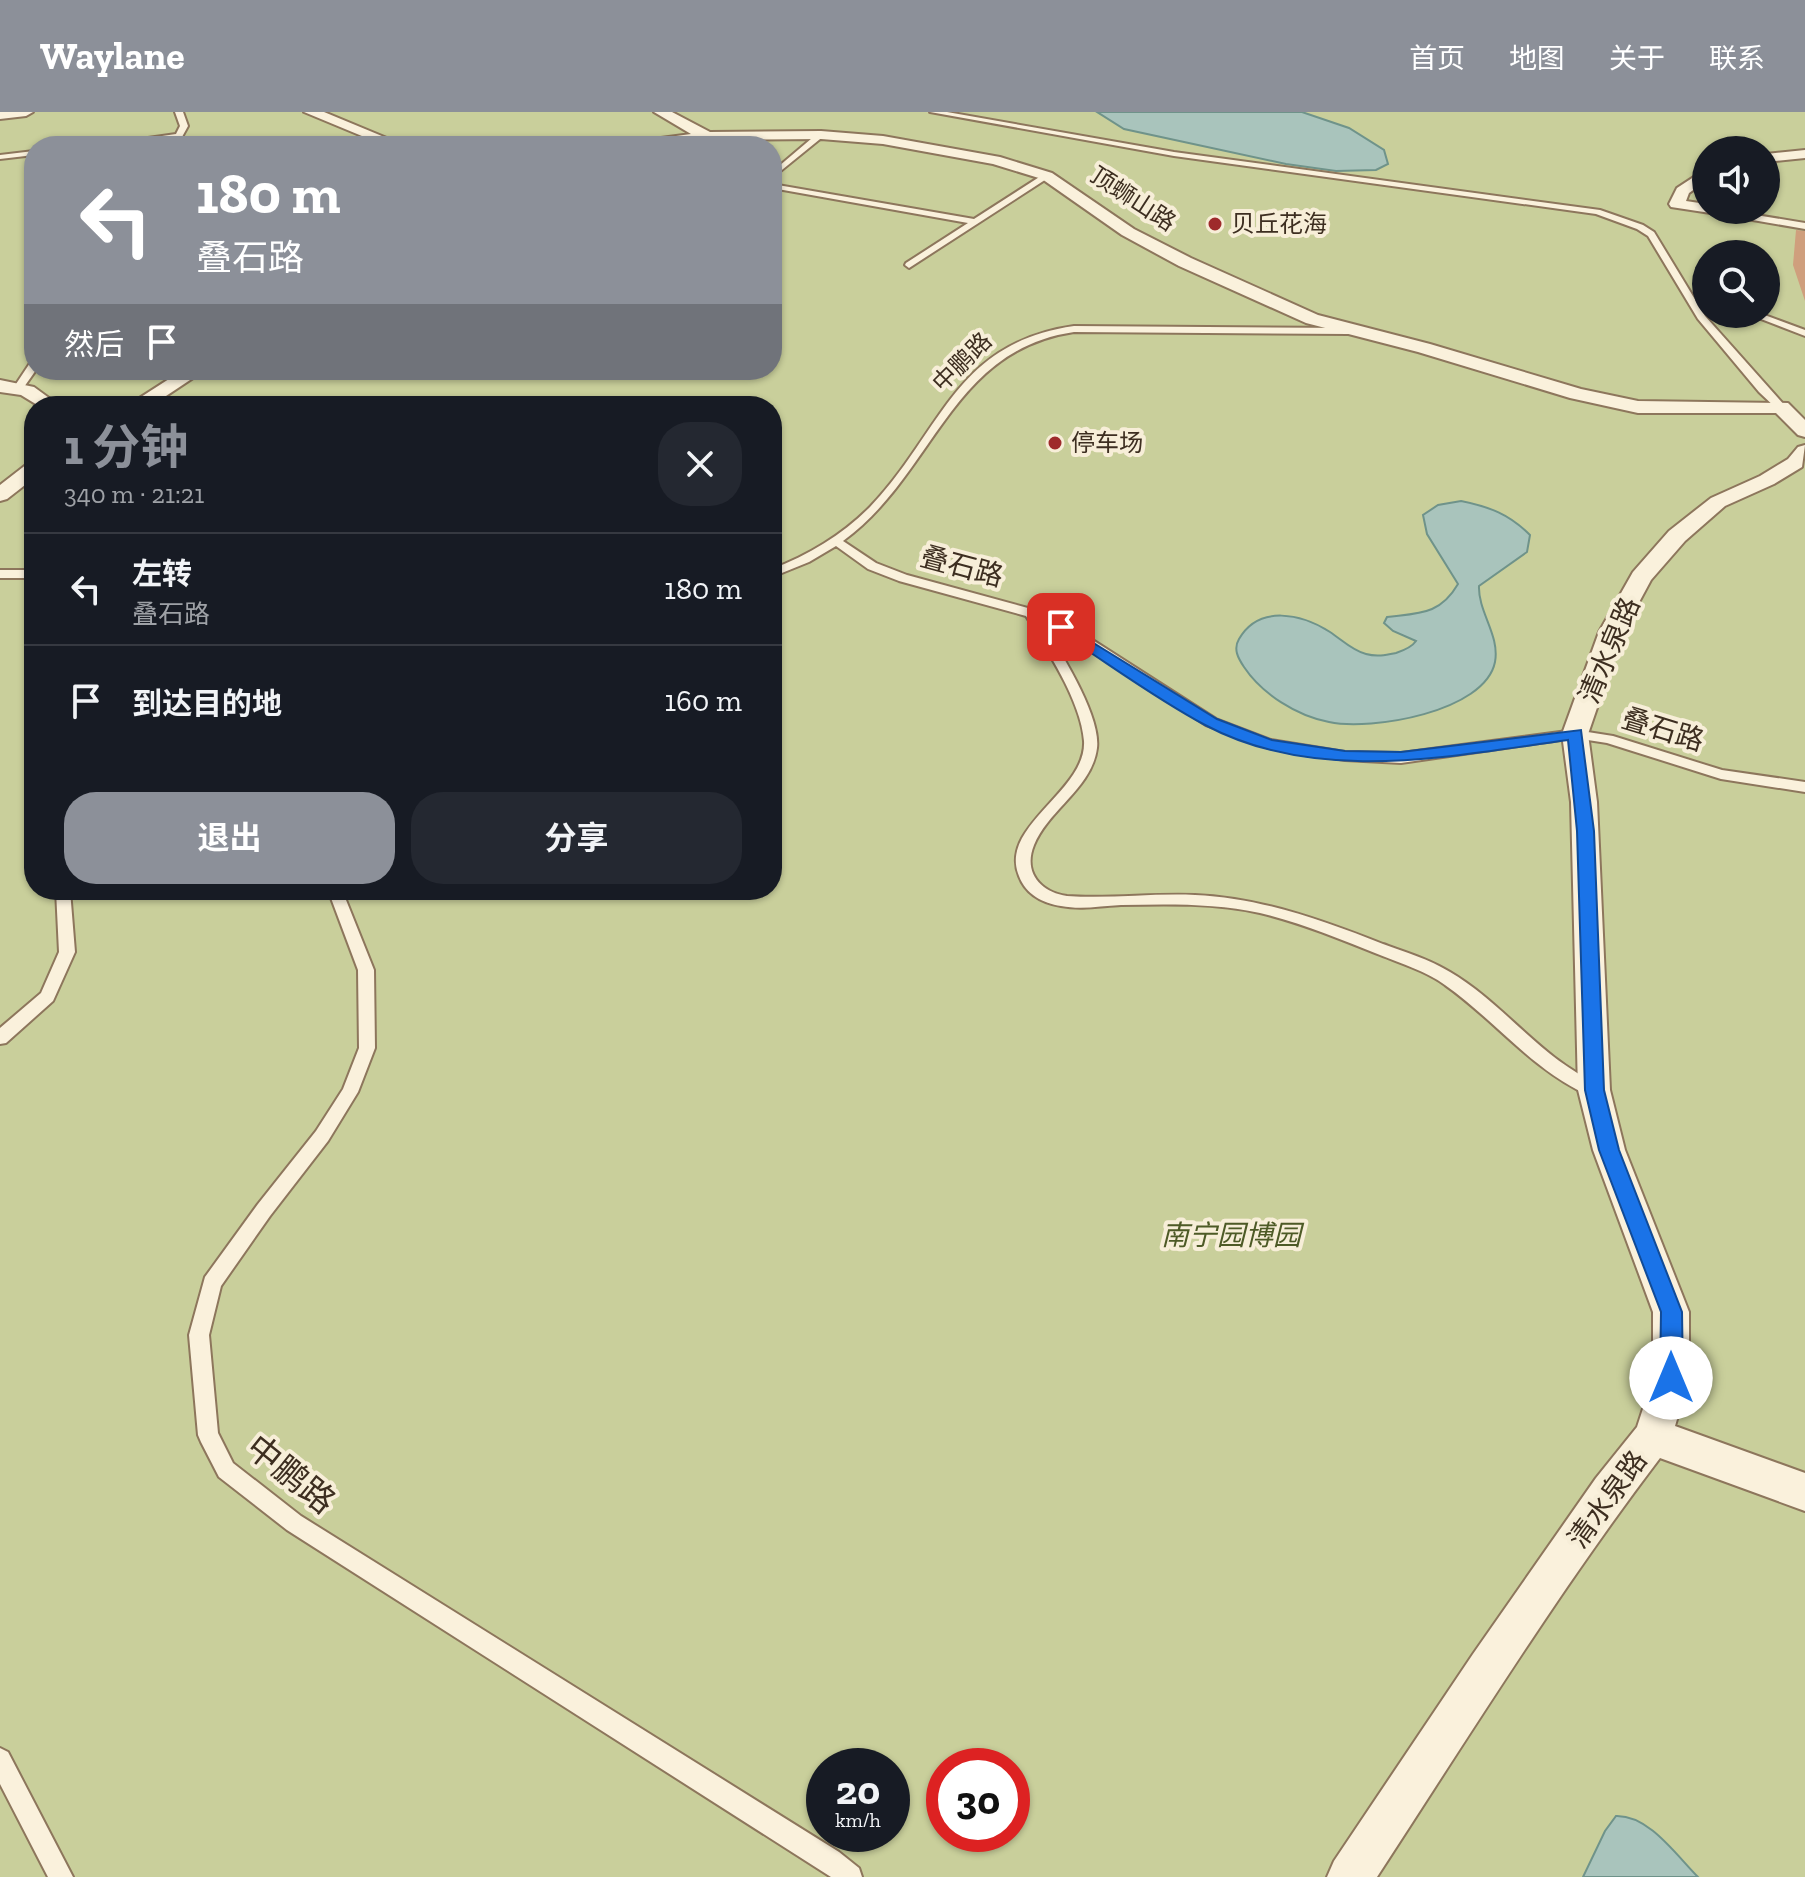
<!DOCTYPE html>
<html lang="zh">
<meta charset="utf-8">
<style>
:root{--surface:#171b24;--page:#242831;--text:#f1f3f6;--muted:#9ea1a6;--line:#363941;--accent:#8c9099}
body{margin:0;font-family:"Zilla Slab","Noto Sans SC",serif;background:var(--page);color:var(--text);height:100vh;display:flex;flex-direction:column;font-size:30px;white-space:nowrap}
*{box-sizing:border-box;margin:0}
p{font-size:26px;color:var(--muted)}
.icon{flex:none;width:44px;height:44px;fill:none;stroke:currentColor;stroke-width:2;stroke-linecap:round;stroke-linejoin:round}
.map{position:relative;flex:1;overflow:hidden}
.drawer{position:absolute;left:24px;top:284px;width:758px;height:504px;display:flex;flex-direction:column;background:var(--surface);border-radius:32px;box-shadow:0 2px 6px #0004}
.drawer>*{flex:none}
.top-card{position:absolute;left:24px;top:24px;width:758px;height:244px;border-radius:32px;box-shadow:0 2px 6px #0004;background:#8c9099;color:#fff;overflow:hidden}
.controls{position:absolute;left:1692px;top:24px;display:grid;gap:16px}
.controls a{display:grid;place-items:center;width:88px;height:88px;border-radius:50%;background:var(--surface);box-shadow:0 2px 6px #0004;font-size:40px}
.speed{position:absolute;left:806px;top:1636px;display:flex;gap:16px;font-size:40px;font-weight:700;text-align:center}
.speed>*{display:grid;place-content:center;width:104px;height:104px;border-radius:50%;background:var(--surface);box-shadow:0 2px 6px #0004;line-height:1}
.speed small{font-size:20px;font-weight:400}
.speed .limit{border:12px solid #d22;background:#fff;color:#111}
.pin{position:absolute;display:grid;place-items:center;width:68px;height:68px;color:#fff;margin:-34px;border-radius:16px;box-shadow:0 4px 12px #0006}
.me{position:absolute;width:88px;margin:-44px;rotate:0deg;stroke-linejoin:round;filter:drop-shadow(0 0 6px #0008)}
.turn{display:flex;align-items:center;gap:28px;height:168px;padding:0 40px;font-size:36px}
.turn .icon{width:104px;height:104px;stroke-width:2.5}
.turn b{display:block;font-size:56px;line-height:68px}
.then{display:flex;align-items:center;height:76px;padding:0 40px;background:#0003;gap:16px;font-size:30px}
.round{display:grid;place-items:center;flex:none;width:84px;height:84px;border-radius:32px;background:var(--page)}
.headline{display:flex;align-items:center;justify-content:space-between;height:136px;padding:0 40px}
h1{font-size:48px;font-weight:700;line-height:60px;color:var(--accent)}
.cta{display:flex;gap:16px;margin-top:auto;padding:16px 40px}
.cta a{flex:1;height:92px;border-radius:32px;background:var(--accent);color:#fff;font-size:32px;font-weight:700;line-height:92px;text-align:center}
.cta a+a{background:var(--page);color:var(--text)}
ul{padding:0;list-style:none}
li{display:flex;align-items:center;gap:24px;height:112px;padding:0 40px;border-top:2px solid var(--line)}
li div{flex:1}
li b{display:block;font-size:30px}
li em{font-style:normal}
header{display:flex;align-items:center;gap:48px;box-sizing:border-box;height:112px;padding:0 40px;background:var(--accent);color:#fff}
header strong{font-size:38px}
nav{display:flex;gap:44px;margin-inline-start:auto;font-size:28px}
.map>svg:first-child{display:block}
.green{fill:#c9cf9b;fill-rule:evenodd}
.water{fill:#a9c4bc;stroke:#6f938a;stroke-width:2}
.building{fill:#cf9f7d}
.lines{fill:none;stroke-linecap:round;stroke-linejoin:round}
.service-casing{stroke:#8d765c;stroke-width:4}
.minor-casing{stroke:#8d765c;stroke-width:4}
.service{fill:#faf1dc;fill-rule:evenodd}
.minor{fill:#faf1dc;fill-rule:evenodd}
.route{fill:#1a73e8;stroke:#114b97;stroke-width:2}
.poi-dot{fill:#9e2a2b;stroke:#f7eed8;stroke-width:3}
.labels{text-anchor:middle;stroke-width:8;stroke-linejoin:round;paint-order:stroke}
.far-street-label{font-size:24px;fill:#3d2e20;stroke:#f7eed8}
.far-poi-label{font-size:24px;fill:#3d2e20;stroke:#f7eed8;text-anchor:start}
.street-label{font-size:28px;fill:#3d2e20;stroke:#f7eed8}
.park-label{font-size:28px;font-style:italic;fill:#4d5a26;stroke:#f7eed8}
.near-street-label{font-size:34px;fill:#3d2e20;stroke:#f7eed8}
</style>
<header>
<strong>Waylane</strong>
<nav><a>首页</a><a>地图</a><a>关于</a><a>联系</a></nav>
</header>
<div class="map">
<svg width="1805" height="1765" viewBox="0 0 1805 1765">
<rect width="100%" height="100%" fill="#f0e4c8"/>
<path class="green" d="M 0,0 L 1805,0 L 1805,1765 L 0,1765 ZM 34,34 L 772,34 L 772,258 L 34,258 ZM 1706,38 L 1766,38 L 1766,98 L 1706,98 ZM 1706,142 L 1766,142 L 1766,202 L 1706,202 ZM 34,294 L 772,294 L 772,778 L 34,778 ZM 824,1654 L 892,1654 L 892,1722 L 824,1722 ZM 944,1654 L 1012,1654 L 1012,1722 L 944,1722 Z"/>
<path class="water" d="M 1097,0 L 1302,0 L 1349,16 L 1384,38 L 1388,52 L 1376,58 L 1336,59 L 1286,52 L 1124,17 Z
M 1461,389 C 1490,395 1509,402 1530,423 L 1527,440 L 1479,474 C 1478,500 1500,523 1495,550 C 1485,600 1371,619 1329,610 C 1297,604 1262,582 1244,555 C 1238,546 1233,537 1239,527 C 1259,492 1302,502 1330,520 C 1342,528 1353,539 1366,542 C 1377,545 1386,543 1396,541 C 1405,538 1412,535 1416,529 L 1393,519 L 1384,511 L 1387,505 C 1419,501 1440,503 1458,472 L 1427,422 L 1423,403 L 1438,393 Z
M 1616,1704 C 1649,1703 1676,1743 1698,1765 L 1583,1765 L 1605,1719 Z"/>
<path class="building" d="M 1796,118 L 1805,119 L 1805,189 L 1793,153 Z"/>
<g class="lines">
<defs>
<path id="service" d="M 175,0 L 183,0 L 188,14 L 177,34 L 170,33 L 173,27 L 115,34 L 92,34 L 176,22 L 180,14 Z
M 930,0 L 947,0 L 1174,40 L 1600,98 L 1643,113 L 1654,120 L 1705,204 L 1786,295 L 1777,297 L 1759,280 L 1698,207 L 1648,124 L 1637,117 L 1596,102 L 1174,44 Z
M 818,21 L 825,23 L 772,66 L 772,60 Z
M 34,39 L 34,43 L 0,47 L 0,43 Z
M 1044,62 L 1051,64 L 909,156 L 905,153 L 906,151 L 968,111 L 772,76 L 772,72 L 974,107 Z
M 1744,101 L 1805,111 L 1805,117 L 1741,106 L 1741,102 Z
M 1748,202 L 1762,202 L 1805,218 L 1805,224 Z
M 1074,214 L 1349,216 L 1354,219 L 1349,222 L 1074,220 C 950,238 934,363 843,429 L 876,451 L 907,463 L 1035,498 L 1088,525 L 1216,607 L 1271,628 L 1345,640 L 1401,641 L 1575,618 L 1613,624 L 1722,658 L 1805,670 L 1805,680 L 1721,667 L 1607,631 L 1575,626 L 1401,651 L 1345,648 L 1269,636 L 1206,613 L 1080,531 L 1044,513 C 1061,541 1101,604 1097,636 C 1092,676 1049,697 1034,733 C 1023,760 1040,780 1067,784 C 1110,787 1153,781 1195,783 C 1261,786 1322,808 1383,832 C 1405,840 1429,847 1450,860 C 1506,893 1538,945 1600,973 L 1602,978 L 1600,983 L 1594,985 L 1588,983 C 1531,957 1495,908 1445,873 C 1426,859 1402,852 1380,843 C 1340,827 1301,811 1260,801 C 1215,791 1167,792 1121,793 C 1101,794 1081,798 1061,794 C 1043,791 1026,783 1019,764 C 998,714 1087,679 1084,629 C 1081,589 1047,538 1026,504 L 899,469 L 868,457 L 836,434 L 809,450 L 772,465 L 772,457 C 809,443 842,423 870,395 C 942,320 954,231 1074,214 Z
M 34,250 L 36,258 L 24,275 L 15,277 L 14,275 L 30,251 Z
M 0,458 L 34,458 L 34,466 L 0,466 Z
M 56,778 L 70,778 L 75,840 L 53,889 L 6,931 L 0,932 L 0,916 L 41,881 L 59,840 Z
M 328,778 L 342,778 L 374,858 L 375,936 L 358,980 L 328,1029 L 270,1104 L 221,1174 L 209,1223 L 218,1321 L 233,1351 L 301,1404 L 839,1740 L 859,1756 L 862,1765 L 831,1765 L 287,1418 L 219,1365 L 201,1330 L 198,1323 L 189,1223 L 205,1165 L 258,1092 L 316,1019 L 343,977 L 359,936 L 358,858 Z
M 0,1636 L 8,1640 L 73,1765 L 48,1765 L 0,1672 Z"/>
<path id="minor" d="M 0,0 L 33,0 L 26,4 L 0,7 Z
M 304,0 L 324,0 L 406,34 L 386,34 Z
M 654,0 L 672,0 L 710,20 L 821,19 L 883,24 L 1000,45 L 1052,61 L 1134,117 L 1191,146 L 1318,203 L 1430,232 L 1581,277 L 1638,289 L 1788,291 L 1805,308 L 1805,325 L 1798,323 L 1776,301 L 1638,301 L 1570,286 L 1418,240 L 1306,211 L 1179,154 L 1122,123 L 1042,67 L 993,52 L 883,32 L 821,27 L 706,28 L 664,34 L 624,34 L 631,30 L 691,22 Z
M 1805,38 L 1805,46 L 1766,50 L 1766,42 Z
M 1706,57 L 1706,69 L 1689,81 L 1686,89 L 1706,92 L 1706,98 L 1750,101 L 1750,107 L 1671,95 L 1669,92 L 1677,76 Z
M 183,258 L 205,258 L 151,294 L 127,294 Z
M 0,268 L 34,275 L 60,294 L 39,294 L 21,283 L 0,280 Z
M 1805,333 L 1802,355 L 1774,372 L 1725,394 L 1685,429 L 1651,468 L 1623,520 L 1588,622 L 1597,690 L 1610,978 L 1625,1038 L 1689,1200 L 1689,1266 L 1675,1314 L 1805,1361 L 1805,1399 L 1660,1346 C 1558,1480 1469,1624 1377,1765 L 1327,1765 L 1334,1749 L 1473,1542 L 1596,1366 L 1637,1315 L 1653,1266 L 1653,1200 L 1593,1038 L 1578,978 L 1571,690 L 1562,622 L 1599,520 L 1633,460 L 1669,419 L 1711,386 L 1760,364 L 1788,347 L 1798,335 Z
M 34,350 L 34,366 L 7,387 L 0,389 L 0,373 L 27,352 Z"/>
</defs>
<use href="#service" class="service-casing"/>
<use href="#minor" class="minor-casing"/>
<use href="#service" class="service"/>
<use href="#minor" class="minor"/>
</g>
<path class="route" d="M 1061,511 L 1217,607 L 1272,628 L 1345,639 L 1401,640 L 1581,618 L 1594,719 L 1604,978 L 1619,1038 L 1682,1200 L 1683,1266 L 1679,1274 L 1671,1277 L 1663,1274 L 1660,1266 L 1661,1200 L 1599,1038 L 1585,978 L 1577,719 L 1568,628 C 1449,644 1318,673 1205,613 C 1154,586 1105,549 1056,518 L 1054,515 Z"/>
<g class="poi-dot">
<circle cx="1215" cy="112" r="8"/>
<circle cx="1055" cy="331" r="8"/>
</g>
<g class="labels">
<g class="far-street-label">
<text transform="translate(1133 87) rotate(33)" y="8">顶蛳山路</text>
<text transform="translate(962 250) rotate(-45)" y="8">中鹏路</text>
</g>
<g class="far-poi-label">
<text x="1231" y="120">贝丘花海</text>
<text x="1071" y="339">停车场</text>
</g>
<g class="street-label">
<text transform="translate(962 454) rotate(15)" y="10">叠石路</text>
<text transform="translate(1609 538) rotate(-67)" y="10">清水泉路</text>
<text transform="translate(1663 617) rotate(17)" y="10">叠石路</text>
<text transform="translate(1607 1387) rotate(-54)" y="10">清水泉路</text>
</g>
<g class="park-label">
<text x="1231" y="1133">南宁园博园</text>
</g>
<g class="near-street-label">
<text transform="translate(291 1362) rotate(39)" y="12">中鹏路</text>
</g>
</g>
</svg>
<div class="controls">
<a><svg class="icon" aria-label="sound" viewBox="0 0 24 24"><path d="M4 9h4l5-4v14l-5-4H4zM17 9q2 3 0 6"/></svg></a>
<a><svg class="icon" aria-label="search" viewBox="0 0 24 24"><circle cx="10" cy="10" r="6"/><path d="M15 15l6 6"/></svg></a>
</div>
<div class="speed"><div>20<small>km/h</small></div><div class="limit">30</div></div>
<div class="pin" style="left:1061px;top:515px;background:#d93025"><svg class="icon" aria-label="arrive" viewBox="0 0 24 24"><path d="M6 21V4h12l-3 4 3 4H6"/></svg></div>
<svg class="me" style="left:1671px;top:1266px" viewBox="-20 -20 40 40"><circle r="19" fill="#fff"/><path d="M0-13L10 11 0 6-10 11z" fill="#1a73e8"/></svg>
<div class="top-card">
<div class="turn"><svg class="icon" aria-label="left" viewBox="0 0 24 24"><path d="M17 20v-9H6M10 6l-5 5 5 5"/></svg><div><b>180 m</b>叠石路</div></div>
<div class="then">然后<svg class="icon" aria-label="arrive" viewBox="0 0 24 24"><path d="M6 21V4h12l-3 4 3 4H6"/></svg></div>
</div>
<section class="drawer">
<div class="headline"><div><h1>1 分钟</h1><p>340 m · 21:21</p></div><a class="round"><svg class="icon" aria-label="close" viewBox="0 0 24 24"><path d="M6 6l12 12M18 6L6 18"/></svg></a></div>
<ul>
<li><svg class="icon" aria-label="left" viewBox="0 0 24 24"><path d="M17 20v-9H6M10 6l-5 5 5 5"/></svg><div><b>左转</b><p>叠石路</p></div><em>180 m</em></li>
<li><svg class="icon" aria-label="arrive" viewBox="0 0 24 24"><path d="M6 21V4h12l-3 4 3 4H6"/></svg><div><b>到达目的地</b></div><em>160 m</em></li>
</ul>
<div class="cta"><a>退出</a><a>分享</a></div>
</section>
</div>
